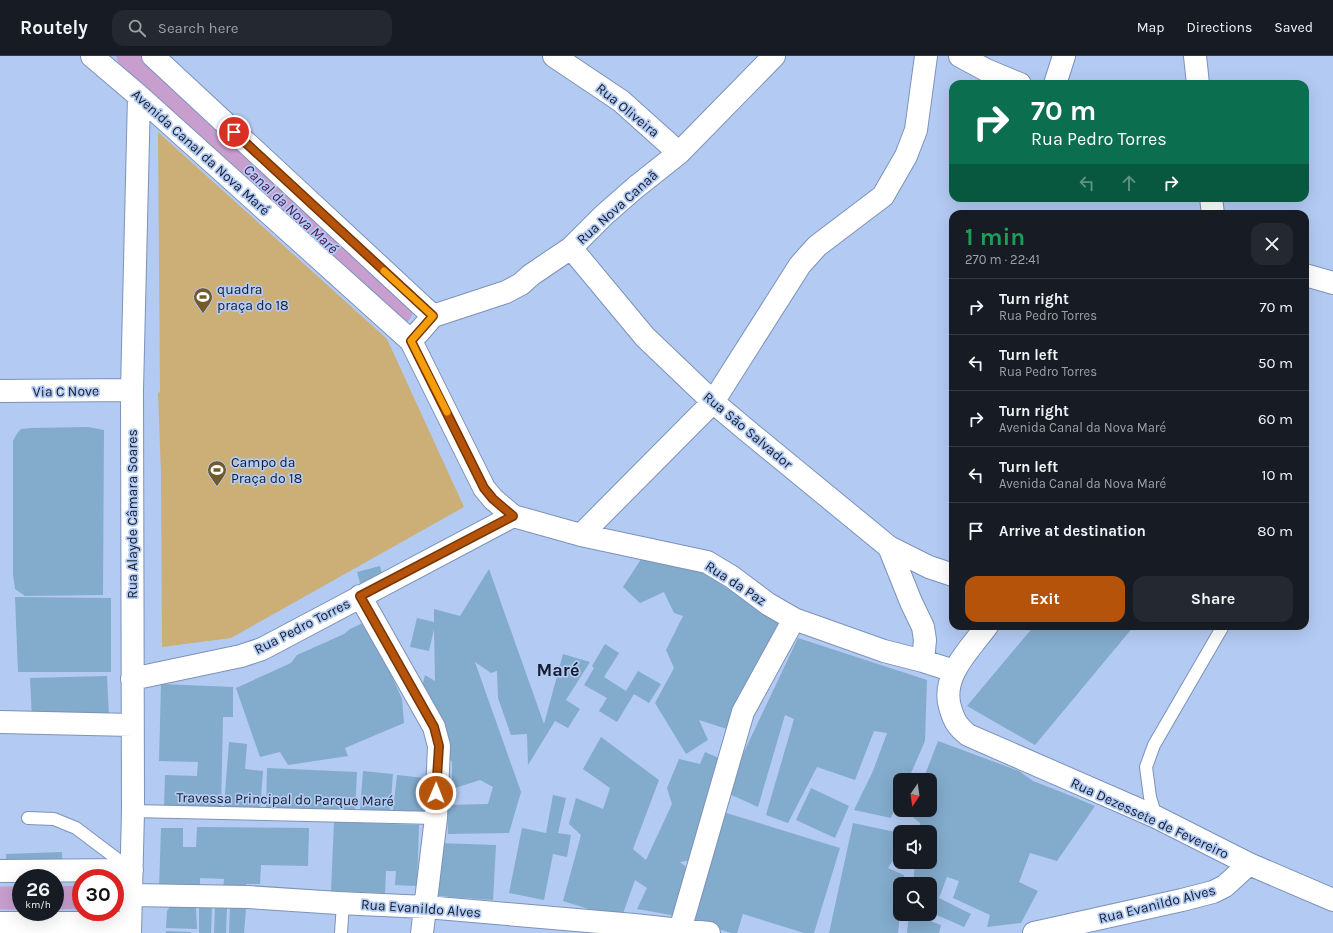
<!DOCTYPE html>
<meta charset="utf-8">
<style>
:root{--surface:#171b24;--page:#242831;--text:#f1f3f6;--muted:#9ea1a6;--line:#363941;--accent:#b45309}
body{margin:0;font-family:Karla,sans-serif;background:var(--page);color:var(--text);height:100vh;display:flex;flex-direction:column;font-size:15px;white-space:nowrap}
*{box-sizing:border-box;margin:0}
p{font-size:13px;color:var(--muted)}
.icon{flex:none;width:22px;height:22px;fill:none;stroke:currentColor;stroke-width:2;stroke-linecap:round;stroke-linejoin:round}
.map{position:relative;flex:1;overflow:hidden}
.panel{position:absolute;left:949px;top:154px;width:360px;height:420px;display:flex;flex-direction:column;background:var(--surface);border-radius:12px;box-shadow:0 4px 16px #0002}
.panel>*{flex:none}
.banner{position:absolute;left:949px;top:24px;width:360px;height:122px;border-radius:12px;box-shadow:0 4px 16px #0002;background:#0b6e4f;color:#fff;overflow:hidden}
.needle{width:26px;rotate:193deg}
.tools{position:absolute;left:893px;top:717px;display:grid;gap:8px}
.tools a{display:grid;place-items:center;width:44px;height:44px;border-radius:8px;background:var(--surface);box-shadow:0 4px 16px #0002;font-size:20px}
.speed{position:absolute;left:12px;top:813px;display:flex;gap:8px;font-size:20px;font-weight:700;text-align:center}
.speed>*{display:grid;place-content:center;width:52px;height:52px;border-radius:50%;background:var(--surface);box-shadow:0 4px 16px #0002;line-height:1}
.speed small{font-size:10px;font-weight:400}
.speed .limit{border:6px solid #d22;background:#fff;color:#111}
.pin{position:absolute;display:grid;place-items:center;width:34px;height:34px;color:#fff;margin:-17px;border:2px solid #fff;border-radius:50%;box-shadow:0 1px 4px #0007}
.me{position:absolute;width:44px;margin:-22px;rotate:1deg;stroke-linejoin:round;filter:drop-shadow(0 0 3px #0008)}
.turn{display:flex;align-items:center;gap:14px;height:84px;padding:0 16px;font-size:18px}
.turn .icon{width:52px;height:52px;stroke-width:2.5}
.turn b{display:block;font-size:28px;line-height:34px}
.lanes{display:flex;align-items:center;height:38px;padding:0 16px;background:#0003;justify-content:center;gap:20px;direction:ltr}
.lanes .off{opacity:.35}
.round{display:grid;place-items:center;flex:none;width:42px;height:42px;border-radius:12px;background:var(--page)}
.overview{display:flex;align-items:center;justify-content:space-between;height:68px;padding:0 16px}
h1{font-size:24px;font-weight:700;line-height:30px;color:#1e9e55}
.cta{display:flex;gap:8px;margin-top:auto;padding:8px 16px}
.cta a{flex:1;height:46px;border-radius:12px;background:var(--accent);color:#fff;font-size:16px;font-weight:700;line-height:46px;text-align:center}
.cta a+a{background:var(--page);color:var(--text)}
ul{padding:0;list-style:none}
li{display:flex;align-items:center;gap:12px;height:56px;padding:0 16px;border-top:1px solid var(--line)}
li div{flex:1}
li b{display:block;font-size:15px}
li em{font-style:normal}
header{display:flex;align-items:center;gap:24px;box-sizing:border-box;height:56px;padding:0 20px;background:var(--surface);border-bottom:1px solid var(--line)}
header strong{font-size:19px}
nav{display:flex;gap:22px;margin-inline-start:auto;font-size:14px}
.search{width:280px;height:36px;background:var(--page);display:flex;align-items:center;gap:10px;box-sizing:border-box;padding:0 14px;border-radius:12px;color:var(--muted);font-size:15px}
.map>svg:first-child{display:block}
.green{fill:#ccae77}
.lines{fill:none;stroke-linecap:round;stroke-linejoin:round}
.canal{stroke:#c79ece;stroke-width:23}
.building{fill:#83abcb}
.service-casing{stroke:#7c92b9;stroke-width:14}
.minor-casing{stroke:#7c92b9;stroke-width:24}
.service{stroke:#fff;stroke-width:12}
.minor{stroke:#fff;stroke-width:22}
.route-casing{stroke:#753606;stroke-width:10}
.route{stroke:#b45309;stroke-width:7}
.slow{stroke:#f59e0b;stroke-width:7}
.labels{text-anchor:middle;stroke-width:3.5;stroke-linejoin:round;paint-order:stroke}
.street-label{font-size:14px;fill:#151e2d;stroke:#b3caf3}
.poi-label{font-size:14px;fill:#151e2d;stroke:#b3caf3;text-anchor:start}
.water-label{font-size:15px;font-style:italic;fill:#4a1852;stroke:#b3caf3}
.district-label{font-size:18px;font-weight:bold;fill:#151e2d;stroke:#b3caf3}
</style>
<header>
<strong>Routely</strong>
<div class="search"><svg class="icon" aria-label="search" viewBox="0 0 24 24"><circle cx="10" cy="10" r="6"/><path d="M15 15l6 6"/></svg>Search here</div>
<nav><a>Map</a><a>Directions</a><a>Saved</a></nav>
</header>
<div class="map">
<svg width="1333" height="877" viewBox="0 0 1333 877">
<rect width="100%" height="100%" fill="#b3caf3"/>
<path class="green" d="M 158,76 L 387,283 L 464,451 L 231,582 L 162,591 L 161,417 L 158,337 L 160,336 Z"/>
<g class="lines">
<path class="canal" d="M 128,0 L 401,256
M 0,842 L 21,842
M 55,842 L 81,841"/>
</g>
<path class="building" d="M 88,371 L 104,374 L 103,539 L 25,540 L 15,533 L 13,518 L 13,385 L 16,379 L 21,373 L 31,372 Z
M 645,497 L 691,509 L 782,568 L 738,640 L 752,644 L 727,673 L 699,664 L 708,684 L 686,698 L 655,647 L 674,612 L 666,594 L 683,560 L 674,557 L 664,536 L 640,547 L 623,531 Z
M 380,510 L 385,529 L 362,534 L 357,516 Z
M 489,513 L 544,668 L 563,598 L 590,606 L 566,644 L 580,653 L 568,672 L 555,665 L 528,709 L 527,678 L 511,679 L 498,642 L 497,615 L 491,617 L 475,606 L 521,736 L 509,777 L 448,778 L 447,749 L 488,748 L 493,731 L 480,724 L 452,733 L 452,706 L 441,691 L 421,634 L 425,619 L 435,625 L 434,573 L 429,595 L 410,591 L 417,562 L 434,566 L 434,553 L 460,560 Z
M 15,541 L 111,542 L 111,616 L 18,616 Z
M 367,565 L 402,643 L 404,667 L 345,692 L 348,700 L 288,709 L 280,696 L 260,701 L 236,632 L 291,607 L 297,599 L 344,578 L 350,573 Z
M 1034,570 L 1134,570 L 1035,689 L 967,650 Z
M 798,582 L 927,624 L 925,685 L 908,724 L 900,724 L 900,741 L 891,762 L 854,754 L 873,715 L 887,677 L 874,675 L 855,724 L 817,711 L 788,767 L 766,759 L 794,663 L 785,659 L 758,751 L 725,736 Z
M 605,588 L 619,597 L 604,621 L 626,635 L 638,615 L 661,628 L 649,647 L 634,638 L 617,666 L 599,655 L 607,642 L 584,629 L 594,612 L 592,610 Z
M 107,620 L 109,661 L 32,663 L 30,622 Z
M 161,628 L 233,631 L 233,661 L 223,661 L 221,752 L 164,751 L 165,719 L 197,720 L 198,706 L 159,705 Z
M 601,681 L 659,724 L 633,793 L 646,804 L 672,748 L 667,732 L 679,703 L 700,708 L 705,696 L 721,703 L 693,804 L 680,806 L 693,817 L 677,860 L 637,853 L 647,832 L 635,824 L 621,863 L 563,845 L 581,779 L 569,768 L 576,742 L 603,753 L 610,732 L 583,713 Z
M 938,685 L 1019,715 L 1033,725 L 1064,737 L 1095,750 L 1057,805 L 1030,797 L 1019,826 L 1038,835 L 1021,867 L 987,871 L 990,859 L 953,842 L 959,825 L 947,821 L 939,842 L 971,858 L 964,871 L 930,856 L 930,828 L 913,828 L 915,806 L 930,806 L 930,776 L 919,776 L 920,767 L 909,758 L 911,754 L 930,754 L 930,724 L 923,724 Z
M 229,686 L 247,688 L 245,713 L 263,715 L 260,755 L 224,751 Z
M 267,712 L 357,716 L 355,758 L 266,754 Z
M 363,715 L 393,718 L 390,757 L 360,754 Z
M 397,719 L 433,723 L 430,758 L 393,754 Z
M 811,732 L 849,750 L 835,782 L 796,764 Z
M 553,739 L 566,742 L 558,777 L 571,779 L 567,801 L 553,798 L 544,844 L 509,837 L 522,772 L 546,777 Z
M 723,756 L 840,792 L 814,877 L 804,877 L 743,858 L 737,877 L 731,877 L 690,864 Z
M 334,766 L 419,769 L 417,830 L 395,829 L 396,815 L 386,815 L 385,837 L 331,835 Z
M 853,767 L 900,777 L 900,794 L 888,812 L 904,819 L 903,828 L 900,828 L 900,858 L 898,877 L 829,877 Z
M 197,771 L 309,772 L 308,810 L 261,809 L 260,828 L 246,828 L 246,836 L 223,835 L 224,823 L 200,822 L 200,835 L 159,834 L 161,772 L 183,772 L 183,791 L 196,791 Z
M 439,787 L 496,789 L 493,844 L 436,840 Z
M 62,796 L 63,824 L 7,826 L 6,798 Z
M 215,849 L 227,850 L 226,877 L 214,877 Z
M 199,850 L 212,850 L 211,877 L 199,877 Z
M 170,851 L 196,851 L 197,873 L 166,872 L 167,855 Z
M 230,851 L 246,853 L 244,877 L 229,877 Z
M 909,858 L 926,858 L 925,863 L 941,869 L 939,877 L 907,877 Z
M 166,875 L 191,876 L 191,877 L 166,877 Z"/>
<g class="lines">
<defs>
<path id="service" d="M 133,755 L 436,762
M 1156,761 L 1150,741 L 1146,711 L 1154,689 L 1223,570
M 28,762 L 54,763 L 76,772 L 129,812
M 341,877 L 343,847"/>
<path id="minor" d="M 92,0 L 139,40 L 411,285 L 484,432 L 493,443 L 513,460 L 581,479 L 707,506 L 732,521 L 768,548 L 794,563 L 884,595 L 923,605 L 954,615
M 153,0 L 433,260 L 411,285
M 554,0 L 621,45 L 679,97
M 960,0 L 986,14 L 1020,28
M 1195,0 L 1198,28
M 1055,28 L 1064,0
M 1211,142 L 1213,158
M 571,192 L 645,281 L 713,346 L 750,377 L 889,491 L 929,511 L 953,519
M 1305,219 L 1333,227
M 433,260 L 506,236 L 521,228 L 531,219 L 571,192 L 604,159 L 636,131 L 679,97 L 774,0
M 0,335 L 132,334
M 581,479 L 713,346 L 800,209 L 817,190 L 883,140 L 906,100 L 916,74 L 926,0
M 889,491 L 911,546 L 923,571 L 925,584 L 923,605
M 360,540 L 434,671 L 439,690 L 436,762 L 422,877
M 987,570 C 970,593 941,620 950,651 C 954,665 957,670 968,679 L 1156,761 L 1249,808 L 1333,844
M 132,623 L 241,600 L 262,593 L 513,460
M 0,666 L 132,669
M 0,815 L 132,814
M 131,839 L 248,841 L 338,847 L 426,851 L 634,869 L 709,877
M 0,867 L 130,867
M 680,874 L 743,656 L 794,563
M 130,877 L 133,755 L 132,334 L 139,40
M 1034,877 L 1182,844 L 1213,836 L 1225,830 L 1249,808"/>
</defs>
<use href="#service" class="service-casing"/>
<use href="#minor" class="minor-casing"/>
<use href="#service" class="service"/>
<use href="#minor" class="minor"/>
</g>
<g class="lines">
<defs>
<path id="route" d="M 234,76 L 433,260 L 411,285 L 484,432 L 493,443 L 513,460 L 360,540 L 434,671 L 439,690 L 436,737"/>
</defs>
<use href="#route" class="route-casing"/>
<use href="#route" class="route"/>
<path class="slow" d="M 384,215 L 433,260 L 411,285 L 447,356"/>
</g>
<defs>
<symbol id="stadium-pin" viewBox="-11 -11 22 30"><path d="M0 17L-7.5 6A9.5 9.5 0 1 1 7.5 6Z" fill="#735a2b" stroke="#b3caf3"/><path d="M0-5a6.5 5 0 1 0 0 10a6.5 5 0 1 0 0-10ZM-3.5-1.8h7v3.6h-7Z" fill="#fff"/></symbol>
</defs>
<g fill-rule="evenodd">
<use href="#stadium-pin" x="192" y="230" width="22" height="30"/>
<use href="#stadium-pin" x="206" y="403" width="22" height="30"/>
</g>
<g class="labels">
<g class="street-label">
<text transform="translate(628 54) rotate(39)" y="5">Rua Oliveira</text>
<text transform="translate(201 96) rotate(42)" y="5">Avenida Canal da Nova Maré</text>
<text transform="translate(617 151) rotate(-42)" y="5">Rua Nova Canaã</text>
<text transform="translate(66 335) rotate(-1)" y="5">Via C Nove</text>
<text transform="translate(748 374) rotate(40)" y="5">Rua São Salvador</text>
<text transform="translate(132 458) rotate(-90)" y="5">Rua Alayde Câmara Soares</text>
<text transform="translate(736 527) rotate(33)" y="5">Rua da Paz</text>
<text transform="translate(302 570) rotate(-27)" y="5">Rua Pedro Torres</text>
<text transform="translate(285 743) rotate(1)" y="5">Travessa Principal do Parque Maré</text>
<text transform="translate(1150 762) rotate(25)" y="5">Rua Dezessete de Fevereiro</text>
<text transform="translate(1157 848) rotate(-14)" y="5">Rua Evanildo Alves</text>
<text transform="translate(421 852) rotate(4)" y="5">Rua Evanildo Alves</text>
</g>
<g class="poi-label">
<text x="217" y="238">quadra<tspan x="217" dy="16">praça do 18</tspan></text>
<text x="231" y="411">Campo da<tspan x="231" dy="16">Praça do 18</tspan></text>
</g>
<g class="water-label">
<text transform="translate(291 153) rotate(43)" y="5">Canal da Nova Maré</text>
</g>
<g class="district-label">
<text x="558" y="620">Maré</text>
</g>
</g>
</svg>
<div class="tools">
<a><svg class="needle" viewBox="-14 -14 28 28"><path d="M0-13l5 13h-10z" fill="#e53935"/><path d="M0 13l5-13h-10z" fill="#9ea1a6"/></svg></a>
<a><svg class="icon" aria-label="sound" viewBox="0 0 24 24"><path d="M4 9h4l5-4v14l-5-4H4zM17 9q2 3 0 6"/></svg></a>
<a><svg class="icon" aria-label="search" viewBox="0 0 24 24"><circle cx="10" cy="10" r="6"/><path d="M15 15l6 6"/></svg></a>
</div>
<div class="speed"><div>26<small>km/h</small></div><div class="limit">30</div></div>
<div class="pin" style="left:234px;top:76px;background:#d93025"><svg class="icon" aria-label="arrive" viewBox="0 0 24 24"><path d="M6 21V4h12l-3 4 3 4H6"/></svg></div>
<svg class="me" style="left:436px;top:737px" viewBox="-20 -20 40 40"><circle r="17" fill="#b45309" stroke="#fff" stroke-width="3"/><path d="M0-11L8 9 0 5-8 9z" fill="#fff"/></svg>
<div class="banner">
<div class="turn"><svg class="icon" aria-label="right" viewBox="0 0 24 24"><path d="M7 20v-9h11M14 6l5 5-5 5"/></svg><div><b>70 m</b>Rua Pedro Torres</div></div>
<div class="lanes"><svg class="icon off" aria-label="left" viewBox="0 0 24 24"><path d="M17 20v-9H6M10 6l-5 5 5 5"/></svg><svg class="icon off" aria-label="ahead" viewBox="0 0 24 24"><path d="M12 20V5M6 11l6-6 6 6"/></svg><svg class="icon" aria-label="right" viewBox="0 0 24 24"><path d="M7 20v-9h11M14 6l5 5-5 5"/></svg></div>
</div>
<section class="panel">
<div class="overview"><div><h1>1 min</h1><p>270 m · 22:41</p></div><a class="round"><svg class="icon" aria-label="close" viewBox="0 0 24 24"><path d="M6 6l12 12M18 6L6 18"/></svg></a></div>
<ul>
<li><svg class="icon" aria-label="right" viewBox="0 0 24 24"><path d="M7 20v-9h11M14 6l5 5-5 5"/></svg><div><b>Turn right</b><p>Rua Pedro Torres</p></div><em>70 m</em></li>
<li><svg class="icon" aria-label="left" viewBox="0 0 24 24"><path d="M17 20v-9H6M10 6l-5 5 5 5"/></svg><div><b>Turn left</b><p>Rua Pedro Torres</p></div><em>50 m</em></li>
<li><svg class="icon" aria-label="right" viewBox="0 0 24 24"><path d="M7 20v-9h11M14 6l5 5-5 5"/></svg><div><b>Turn right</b><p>Avenida Canal da Nova Maré</p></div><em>60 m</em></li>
<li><svg class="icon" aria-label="left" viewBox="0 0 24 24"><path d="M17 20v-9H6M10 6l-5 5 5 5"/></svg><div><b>Turn left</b><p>Avenida Canal da Nova Maré</p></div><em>10 m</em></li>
<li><svg class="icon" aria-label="arrive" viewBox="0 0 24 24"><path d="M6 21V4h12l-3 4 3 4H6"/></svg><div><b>Arrive at destination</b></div><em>80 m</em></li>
</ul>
<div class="cta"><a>Exit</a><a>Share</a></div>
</section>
</div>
